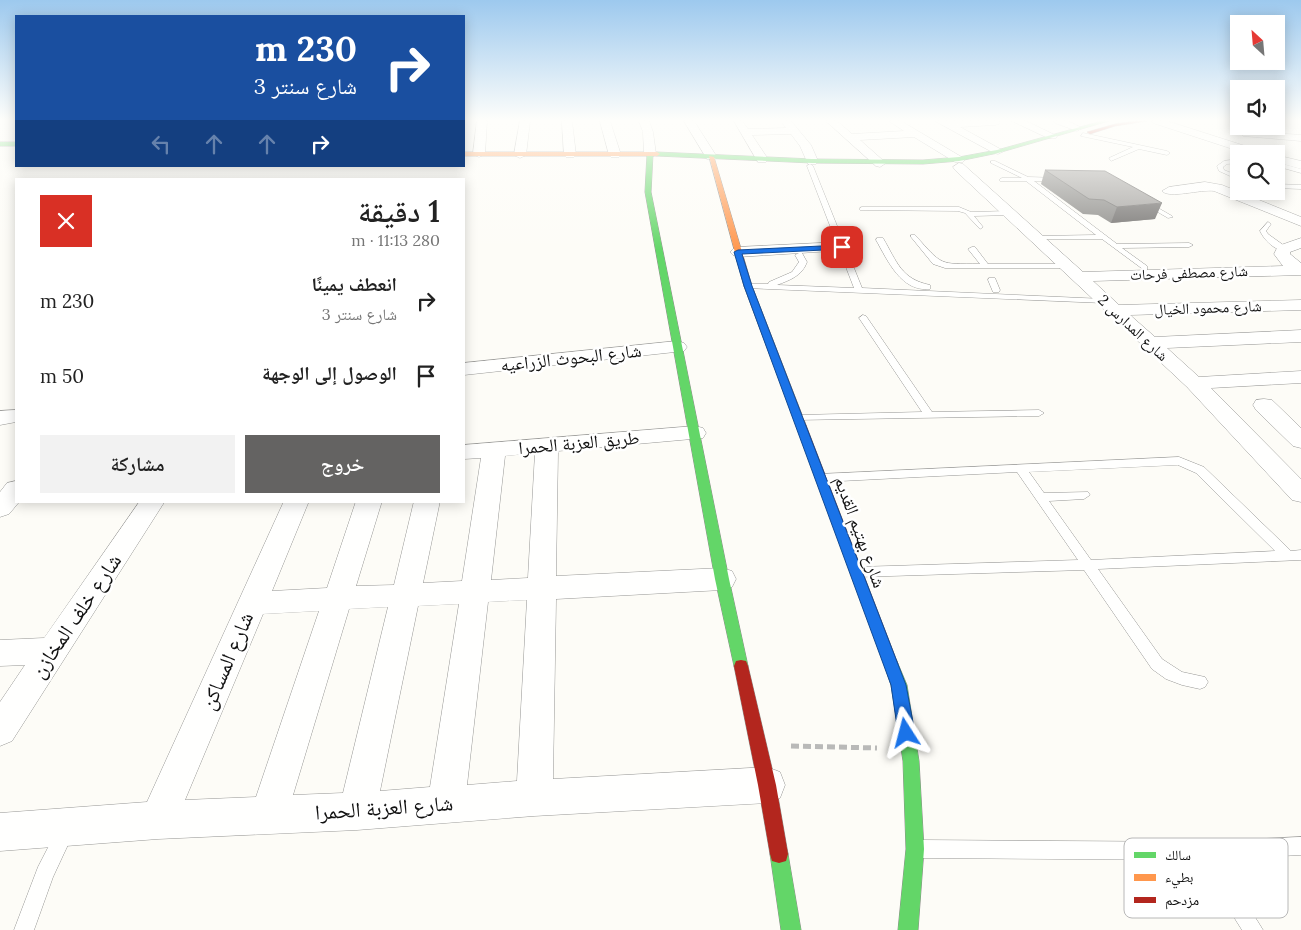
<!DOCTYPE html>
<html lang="ar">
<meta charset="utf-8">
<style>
:root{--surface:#fff;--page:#f2f2f2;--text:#222;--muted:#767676;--accent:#646362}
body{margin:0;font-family:Lora,"Noto Naskh Arabic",serif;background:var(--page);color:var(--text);direction:rtl;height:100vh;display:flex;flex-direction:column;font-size:19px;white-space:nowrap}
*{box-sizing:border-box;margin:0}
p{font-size:16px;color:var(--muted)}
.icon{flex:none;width:28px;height:28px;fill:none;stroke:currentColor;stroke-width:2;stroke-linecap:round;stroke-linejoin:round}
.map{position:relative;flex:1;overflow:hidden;direction:ltr}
.panel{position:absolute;left:15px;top:178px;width:450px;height:325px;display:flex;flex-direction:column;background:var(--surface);border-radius:0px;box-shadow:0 2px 12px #0003;direction:rtl}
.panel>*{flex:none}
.hud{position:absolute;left:15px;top:15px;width:450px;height:152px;border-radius:0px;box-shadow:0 2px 12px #0003;direction:rtl;background:#1a4fa0;color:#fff;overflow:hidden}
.needle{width:32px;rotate:334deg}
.controls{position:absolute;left:1230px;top:15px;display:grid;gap:10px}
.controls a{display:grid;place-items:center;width:55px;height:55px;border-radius:0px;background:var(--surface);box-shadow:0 2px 12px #0003;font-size:25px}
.pin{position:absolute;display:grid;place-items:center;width:42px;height:42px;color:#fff;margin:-21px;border-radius:10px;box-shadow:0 2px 8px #0006}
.me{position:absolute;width:55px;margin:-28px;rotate:351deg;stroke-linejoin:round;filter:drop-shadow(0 0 4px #0008)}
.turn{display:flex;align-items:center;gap:18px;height:105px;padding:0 25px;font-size:22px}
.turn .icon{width:65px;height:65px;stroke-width:2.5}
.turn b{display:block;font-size:35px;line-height:42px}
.lanes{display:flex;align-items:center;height:48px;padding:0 25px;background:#0003;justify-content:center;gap:25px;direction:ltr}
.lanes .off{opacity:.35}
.round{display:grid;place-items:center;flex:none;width:52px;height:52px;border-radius:0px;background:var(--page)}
.summary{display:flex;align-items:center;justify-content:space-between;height:85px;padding:0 25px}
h1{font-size:30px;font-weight:600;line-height:38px}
.primary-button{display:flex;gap:10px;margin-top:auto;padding:10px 25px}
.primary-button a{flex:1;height:58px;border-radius:0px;background:var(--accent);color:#fff;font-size:20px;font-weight:600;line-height:58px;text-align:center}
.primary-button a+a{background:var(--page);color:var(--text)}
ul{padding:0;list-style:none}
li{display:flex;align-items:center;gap:15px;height:75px;padding:0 25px}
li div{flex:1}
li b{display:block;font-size:19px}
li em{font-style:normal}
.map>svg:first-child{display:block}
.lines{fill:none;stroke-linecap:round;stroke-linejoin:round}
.lane-casing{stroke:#979795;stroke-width:1}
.street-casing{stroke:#979795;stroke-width:1}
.fast-casing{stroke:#8e8d8b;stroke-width:1}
.slow-casing{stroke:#8e8d8b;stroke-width:1}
.jam-casing{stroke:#8e8d8b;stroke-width:1}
.path{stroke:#b9b9b8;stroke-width:5;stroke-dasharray:8 4;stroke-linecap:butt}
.lane{fill:#fffffe;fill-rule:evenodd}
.street{fill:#fffffe;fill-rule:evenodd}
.fast{fill:#63d668;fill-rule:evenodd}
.slow{fill:#ff974d;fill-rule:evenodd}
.jam{fill:#b3261e;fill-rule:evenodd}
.wall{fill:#8a8986}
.shaded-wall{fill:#716f6d}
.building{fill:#a19f9c;stroke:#716f6d}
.route{fill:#1a73e8;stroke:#114b97}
.labels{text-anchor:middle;stroke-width:5;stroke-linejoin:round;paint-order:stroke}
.far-street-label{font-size:15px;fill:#111;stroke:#fff}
.street-label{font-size:18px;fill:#111;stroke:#fff}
.near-street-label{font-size:21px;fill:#111;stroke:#fff}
.key{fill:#fff;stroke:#b8b8b8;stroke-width:1}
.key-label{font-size:14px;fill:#111}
</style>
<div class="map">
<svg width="1301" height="930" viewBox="0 0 1301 930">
<rect width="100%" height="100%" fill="#fdfcf7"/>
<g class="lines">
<defs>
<path id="lane" d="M 1083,133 L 1167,151 L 1170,153 L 1167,155 L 1139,149 L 1111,161 L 1109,158 L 1133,147 L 1081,136 Z
M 1239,159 L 1239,163 L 1227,164 L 1223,167 L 1224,170 L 1239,176 L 1239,180 L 1219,171 L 1217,166 L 1224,161 Z
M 991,161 L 995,161 L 1028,177 L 1060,178 L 1061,179 L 1058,181 L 1034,181 L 1117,244 L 1189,243 L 1193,245 L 1189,247 L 1122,248 L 1147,266 L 1147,270 L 1144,270 L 1102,239 L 1034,239 L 1034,237 L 1036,236 L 1096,235 L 1026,181 L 1000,181 L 1000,179 L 1002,178 L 1022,178 L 991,163 Z
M 1276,162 L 1301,169 L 1301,173 L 1276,166 Z
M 810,164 L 813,166 L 862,288 L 1104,299 L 1108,301 L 1104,303 L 745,288 L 744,286 L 748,284 L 768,284 L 769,282 L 792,272 L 799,262 L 795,255 L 799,253 L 802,253 L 807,262 C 802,276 790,280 777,285 L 854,288 L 807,166 Z
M 1276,184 L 1301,185 L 1301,189 L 1276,188 Z
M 1146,201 L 1172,216 L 1173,217 L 1168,218 L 1144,204 L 1143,203 Z
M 862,207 L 959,207 L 971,212 L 1009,211 L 1012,213 L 1009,215 L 974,216 L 983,227 L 980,229 L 965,213 L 958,211 L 860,210 L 860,208 Z
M 1268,222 L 1271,224 L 1266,231 L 1268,234 L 1286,247 L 1286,251 C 1275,251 1264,240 1260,231 Z
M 911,235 L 915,235 C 943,266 938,264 980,264 L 968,249 L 972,247 L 975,247 L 988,264 L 1066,264 L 1070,266 L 1066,268 L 945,268 L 933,264 L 911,237 Z
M 877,238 L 883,238 C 897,262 901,279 930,285 L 930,289 C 901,292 888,261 876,240 Z
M 989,278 L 995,278 L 1000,290 L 999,292 L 993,292 L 988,280 Z
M 863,315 L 866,316 L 932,412 L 1039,410 L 1044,413 L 1039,416 L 795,420 L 794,418 L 795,416 L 799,415 L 922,412 L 859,318 Z
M 1179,457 L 1204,467 L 1291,551 L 1301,550 L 1301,560 L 1098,569 L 1162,659 L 1182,672 L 1205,677 L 1208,682 L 1205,687 L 1200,689 L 1182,685 L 1166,679 L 1152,669 L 1084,570 L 858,577 L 853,576 L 851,572 L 853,568 L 858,567 L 1078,560 L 1017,472 L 821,482 L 815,478 L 821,474 ZM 1178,465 L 1196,473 L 1275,551 L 1091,560 L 1049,501 L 1084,499 L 1090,495 L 1088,492 L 1044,493 L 1029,472 Z
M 64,825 L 70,828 L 73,834 L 53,877 L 34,930 L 14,930 L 38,867 L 58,828 Z
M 1301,837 L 1301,855 L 1219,859 L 1263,930 L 1242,930 L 1198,860 L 921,858 L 915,855 L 912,849 L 915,843 L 921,840 L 1203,842 Z"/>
<path id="street" d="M 477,121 L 487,121 L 485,154 L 479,157 L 473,154 Z
M 520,121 L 530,121 L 526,155 L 520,158 L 514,155 Z
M 562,121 L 572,121 L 576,155 L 574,157 L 566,157 L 564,155 Z
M 600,121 L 610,121 L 621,155 L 619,157 L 611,157 L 609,155 Z
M 639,121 L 649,121 L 653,132 L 656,154 L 654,156 L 646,156 L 644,154 L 643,132 Z
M 684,121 L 694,121 L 717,157 L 715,159 L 707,159 Z
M 734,121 L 742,121 L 748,129 L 786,128 L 781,121 L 791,121 L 811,145 L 818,161 L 816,164 L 808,164 L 800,146 L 791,134 L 752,135 L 768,159 L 766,162 L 758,162 Z
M 826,121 L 837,121 L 852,134 L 904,131 L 889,121 L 901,121 L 965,159 L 963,162 L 955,162 L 914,137 L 860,140 L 886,163 L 880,167 L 876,166 Z
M 935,121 L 999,121 L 999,124 L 995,125 L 960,127 L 1004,151 L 998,154 L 994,153 Z
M 1012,121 L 1026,121 L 1057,136 L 1056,138 L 1048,138 Z
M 1054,121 L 1068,121 L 1082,128 L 1077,131 L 1055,123 Z
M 1152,121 L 1167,121 L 1264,152 L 1266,154 L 1248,154 L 1153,123 Z
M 1247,131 L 1301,135 L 1301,141 L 1243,136 L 1242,134 L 1243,132 Z
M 1276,155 L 1301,161 L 1301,169 L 1276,162 Z
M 959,163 L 963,164 L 1083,272 L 1283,266 L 1274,254 L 1278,246 L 1301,238 L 1301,248 L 1290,252 L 1290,254 L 1301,263 L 1301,275 L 1093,281 L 1119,305 L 1301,300 L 1301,310 L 1130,315 L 1155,337 L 1301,330 L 1301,342 L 1167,348 L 1199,377 L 1301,371 L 1301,383 L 1211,388 L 1301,479 L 1301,502 L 1292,500 L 1187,387 L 955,170 L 953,167 Z
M 1205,182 L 1222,185 L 1301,217 L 1301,226 L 1214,191 C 1201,189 1169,199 1162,191 L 1169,187 Z
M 842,242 L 847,244 L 850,247 L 847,250 L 738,257 L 733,255 L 730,252 L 733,249 L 738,247 Z
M 677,341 L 684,343 L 687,347 L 684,351 L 464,375 L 464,363 Z
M 1264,399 L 1272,400 L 1301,428 L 1301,448 L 1293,446 L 1256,410 L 1253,405 L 1256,400 Z
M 16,410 L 16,422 L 0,425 L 0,411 Z
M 695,426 L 703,428 L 706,433 L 703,438 L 558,451 L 556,576 L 722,568 L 732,571 L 736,579 L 732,587 L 722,590 L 556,599 L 553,779 L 767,767 L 780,772 L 785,785 L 780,798 L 767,803 L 534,816 L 357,830 L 158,839 L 0,851 L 0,813 L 147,802 L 284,501 L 309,501 L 272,591 L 327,588 L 356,501 L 382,501 L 356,586 L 394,585 L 414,501 L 440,501 L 423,583 L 462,581 L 481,458 L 464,459 L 464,445 ZM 535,453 L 528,578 L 491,580 L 505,456 ZM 527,600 L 517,781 L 467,785 L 488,602 ZM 459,604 L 430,787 L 380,791 L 418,606 ZM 388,607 L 343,793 L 293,795 L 349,609 ZM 319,611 L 256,797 L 185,800 L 263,614 Z
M 16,481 L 16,501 L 20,501 L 9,514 L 0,517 L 0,492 L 7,483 Z
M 140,501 L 165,501 L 12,741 L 0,746 L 0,702 L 25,665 L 0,666 L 0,640 L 44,638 Z"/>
<path id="fast" d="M 1102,121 L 1109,121 L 998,153 L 959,161 L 923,164 L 812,163 L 657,156 L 654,154 L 657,152 L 812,159 L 923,160 L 959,157 L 997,150 Z
M 0,142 L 16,142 L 16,146 L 0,146 Z
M 650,152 L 653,154 L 651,192 L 729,579 L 748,666 L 746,671 L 741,672 L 736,671 L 734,666 L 715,579 L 645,192 L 647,154 Z
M 891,658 L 896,659 L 907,685 L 919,761 L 924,849 L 918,930 L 898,930 L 906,849 L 903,761 L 891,685 L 884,664 L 886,659 Z
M 779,845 L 786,847 L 788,854 L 801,930 L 781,930 L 770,854 L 772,847 Z"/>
<path id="slow" d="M 464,152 L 657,152 L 660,154 L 657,156 L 464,156 Z
M 709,156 L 714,157 L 752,286 L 806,425 L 805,427 L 801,428 L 796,425 L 744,286 Z"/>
<path id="jam" d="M 1135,121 L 1147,121 L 1115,126 L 1090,134 L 1087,132 L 1115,124 Z
M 801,422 L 806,425 L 898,664 L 896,669 L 891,670 L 886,669 L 884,664 L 796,425 Z
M 741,660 L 746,661 L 748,666 L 776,785 L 788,854 L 786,861 L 779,863 L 772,861 L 770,854 L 758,785 L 734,666 L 736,661 Z"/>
</defs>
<use href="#lane" class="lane-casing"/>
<use href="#street" class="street-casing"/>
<use href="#fast" class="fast-casing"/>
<use href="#slow" class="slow-casing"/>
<use href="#jam" class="jam-casing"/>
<path class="path" d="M 791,746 L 877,748"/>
<use href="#lane" class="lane"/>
<use href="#street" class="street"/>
<use href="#fast" class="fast"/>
<use href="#slow" class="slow"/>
<use href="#jam" class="jam"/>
</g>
<path class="wall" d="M 1045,170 L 1155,219 L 1111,223 L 1098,215 L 1083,214 L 1041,184 Z"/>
<path class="shaded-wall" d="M 1162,203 L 1155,219 L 1111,223 L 1117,207 Z"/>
<path class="building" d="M 1045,170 L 1105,171 L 1162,203 L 1117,207 L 1104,200 L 1089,199 Z"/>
<linearGradient id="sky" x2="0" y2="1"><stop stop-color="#9dc9ee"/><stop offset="0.48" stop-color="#fefefb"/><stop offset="1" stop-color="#fefefb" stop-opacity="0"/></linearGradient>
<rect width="1301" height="251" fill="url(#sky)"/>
<path class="route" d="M 842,245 L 844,246 L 844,249 L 742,254 L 752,286 L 906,685 L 915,733 L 912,738 L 906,740 L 901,738 L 898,733 L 891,685 L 744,286 L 734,252 L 738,250 Z"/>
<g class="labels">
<g class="far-street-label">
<text transform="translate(1189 273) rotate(-2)" y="5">شارع مصطفى فرحات</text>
<text transform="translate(1208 308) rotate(-2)" y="5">شارع محمود الخيال</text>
<text transform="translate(1133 328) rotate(43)" y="5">شارع المدارس 2</text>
</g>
<g class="street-label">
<text transform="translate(571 358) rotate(-6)" y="6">شارع البحوث الزراعيه</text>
<text transform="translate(579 443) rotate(-5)" y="6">طريق العزبة الحمرا</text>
<text transform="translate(860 532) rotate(70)" y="6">شارع بهتيم القديم</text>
</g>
<g class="near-street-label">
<text transform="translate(76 616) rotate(-56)" y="7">شارع خلف المخازن</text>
<text transform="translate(227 661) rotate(-67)" y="7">شارع المساكن</text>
<text transform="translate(384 808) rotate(-4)" y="7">شارع العزبة الحمرا</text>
</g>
</g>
<rect x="1124" y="838" width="164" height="80" rx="8" class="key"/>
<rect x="1134" y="852" width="22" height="6" fill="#63d668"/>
<rect x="1134" y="874" width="22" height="7" fill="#ff974d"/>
<rect x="1134" y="897" width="22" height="6" fill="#b3261e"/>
<g class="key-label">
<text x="1165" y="860">سالك</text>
<text x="1165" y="882">بطيء</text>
<text x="1165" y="905">مزدحم</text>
</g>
</svg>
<div class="controls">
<a><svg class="needle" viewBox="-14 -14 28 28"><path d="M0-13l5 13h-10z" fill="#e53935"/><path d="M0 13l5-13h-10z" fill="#767676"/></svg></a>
<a><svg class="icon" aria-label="sound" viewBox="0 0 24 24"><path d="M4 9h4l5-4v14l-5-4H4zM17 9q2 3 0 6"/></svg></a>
<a><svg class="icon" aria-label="search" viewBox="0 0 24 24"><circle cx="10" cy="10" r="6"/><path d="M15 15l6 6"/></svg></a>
</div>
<div class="pin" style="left:842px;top:247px;background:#d93025"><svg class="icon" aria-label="arrive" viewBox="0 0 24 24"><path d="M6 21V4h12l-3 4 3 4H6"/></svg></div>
<svg class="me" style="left:906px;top:733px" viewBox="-20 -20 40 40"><path d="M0-17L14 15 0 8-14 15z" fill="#1a73e8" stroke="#fff" stroke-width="4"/></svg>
<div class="hud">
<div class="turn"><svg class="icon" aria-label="right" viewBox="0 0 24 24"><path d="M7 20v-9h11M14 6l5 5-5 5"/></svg><div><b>230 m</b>شارع سنتر 3</div></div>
<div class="lanes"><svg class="icon off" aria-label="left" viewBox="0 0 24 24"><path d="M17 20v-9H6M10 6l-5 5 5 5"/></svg><svg class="icon off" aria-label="ahead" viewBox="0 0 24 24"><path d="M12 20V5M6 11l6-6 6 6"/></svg><svg class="icon off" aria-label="ahead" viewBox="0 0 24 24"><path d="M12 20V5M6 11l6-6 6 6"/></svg><svg class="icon" aria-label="right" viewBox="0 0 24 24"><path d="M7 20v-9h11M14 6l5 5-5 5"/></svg></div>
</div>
<section class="panel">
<div class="summary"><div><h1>1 دقيقة</h1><p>280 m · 11:13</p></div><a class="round" style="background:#d93025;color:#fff"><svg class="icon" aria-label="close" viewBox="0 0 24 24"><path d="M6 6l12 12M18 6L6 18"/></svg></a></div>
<ul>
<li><svg class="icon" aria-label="right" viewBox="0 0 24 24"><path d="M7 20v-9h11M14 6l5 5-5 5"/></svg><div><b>انعطف يمينًا</b><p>شارع سنتر 3</p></div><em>230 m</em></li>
<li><svg class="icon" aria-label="arrive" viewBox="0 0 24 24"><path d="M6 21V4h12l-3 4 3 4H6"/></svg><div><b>الوصول إلى الوجهة</b></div><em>50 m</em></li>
</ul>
<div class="primary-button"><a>خروج</a><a>مشاركة</a></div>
</section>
</div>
